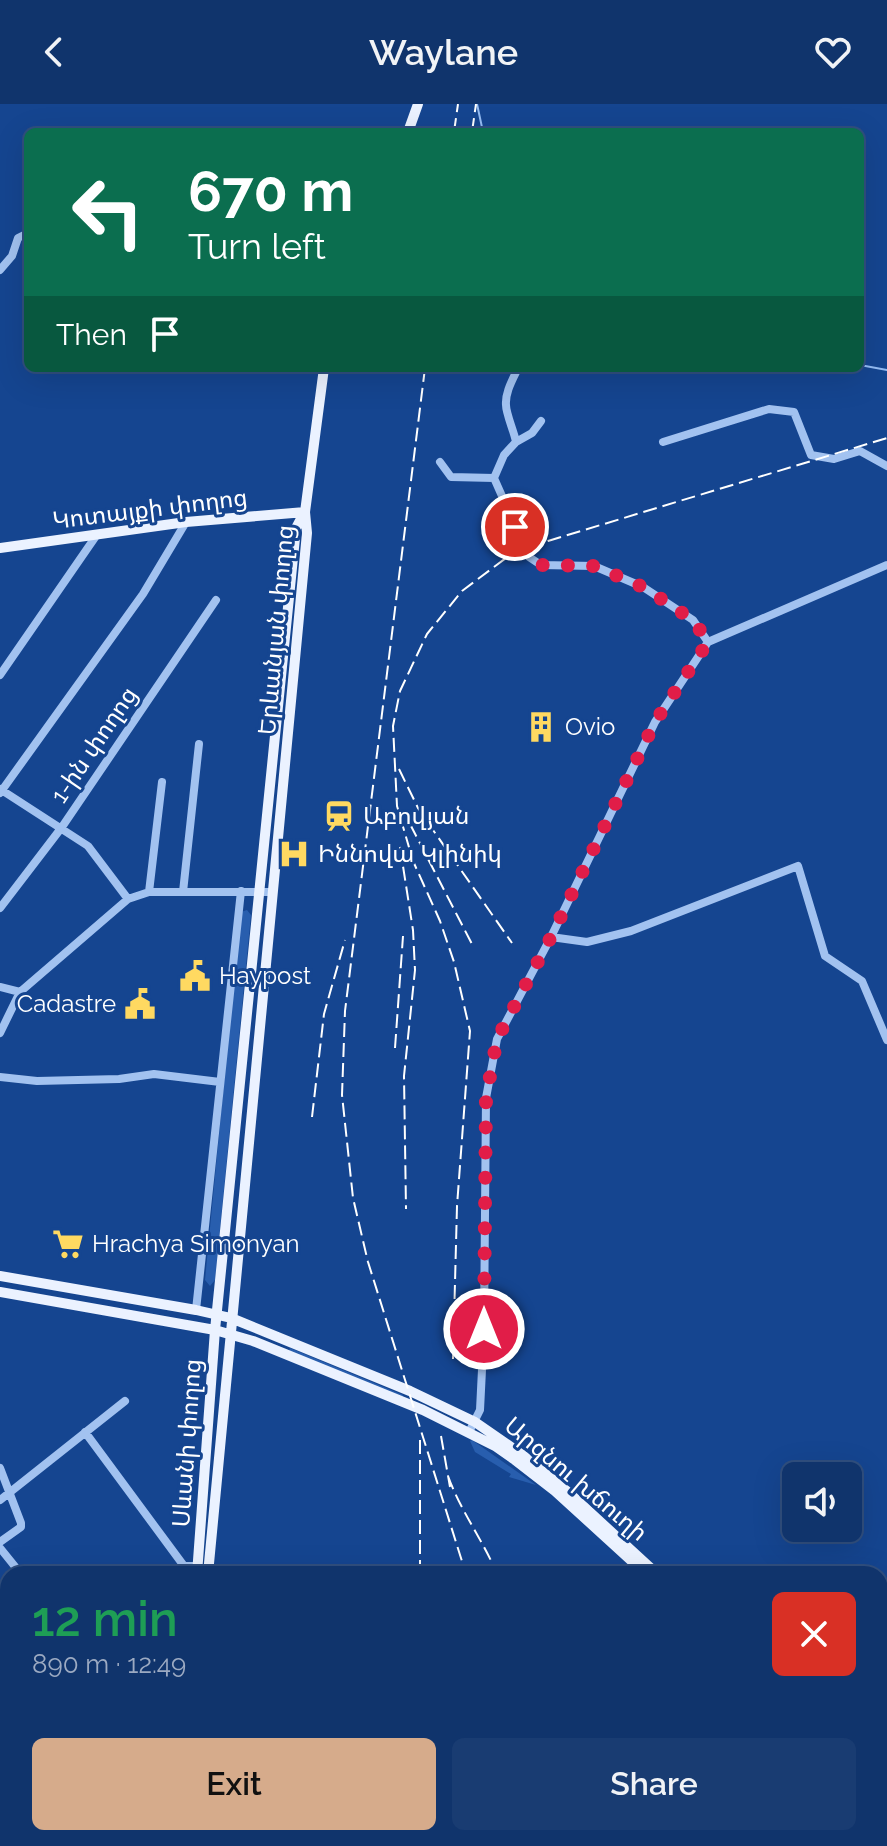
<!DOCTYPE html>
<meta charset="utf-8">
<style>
:root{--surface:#10346c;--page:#193c72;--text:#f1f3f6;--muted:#9caac2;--line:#304f7f;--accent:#d6ab8b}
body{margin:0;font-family:Raleway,"Noto Sans Armenian",sans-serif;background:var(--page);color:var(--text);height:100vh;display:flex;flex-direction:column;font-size:30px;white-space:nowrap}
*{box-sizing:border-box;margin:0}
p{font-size:26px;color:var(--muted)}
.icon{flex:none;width:44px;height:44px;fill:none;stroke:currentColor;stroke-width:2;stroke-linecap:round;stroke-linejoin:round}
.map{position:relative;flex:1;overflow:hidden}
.panel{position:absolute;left:0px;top:1462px;width:888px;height:280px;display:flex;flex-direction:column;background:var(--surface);border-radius:24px 24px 0 0;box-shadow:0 8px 32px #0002,0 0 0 2px var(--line)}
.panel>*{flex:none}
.banner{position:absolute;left:24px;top:24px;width:840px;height:244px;border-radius:12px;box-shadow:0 8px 32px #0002,0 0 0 2px var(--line);background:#0b6e4f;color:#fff;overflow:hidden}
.buttons{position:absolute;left:782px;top:1358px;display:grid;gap:16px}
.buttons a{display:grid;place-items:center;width:80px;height:80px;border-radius:12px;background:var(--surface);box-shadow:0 8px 32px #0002,0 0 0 2px var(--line);font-size:40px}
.pin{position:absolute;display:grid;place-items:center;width:68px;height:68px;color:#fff;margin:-34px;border:4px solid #fff;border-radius:50%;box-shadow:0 2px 8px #0007}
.me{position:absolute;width:88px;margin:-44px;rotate:0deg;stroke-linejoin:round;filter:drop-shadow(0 0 6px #0008)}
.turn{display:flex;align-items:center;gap:28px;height:168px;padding:0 32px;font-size:36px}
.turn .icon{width:104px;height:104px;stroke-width:2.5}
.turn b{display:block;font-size:56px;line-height:68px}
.then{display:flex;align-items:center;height:76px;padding:0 32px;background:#0003;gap:16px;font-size:30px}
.round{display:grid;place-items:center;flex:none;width:84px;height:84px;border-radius:12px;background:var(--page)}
.overview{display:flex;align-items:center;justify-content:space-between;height:136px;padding:0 32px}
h1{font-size:48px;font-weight:600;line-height:60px;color:#1e9e55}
.cta{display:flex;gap:16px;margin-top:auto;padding:16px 32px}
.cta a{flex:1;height:92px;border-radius:12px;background:var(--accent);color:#111;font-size:32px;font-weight:600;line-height:92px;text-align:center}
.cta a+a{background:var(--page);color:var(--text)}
header{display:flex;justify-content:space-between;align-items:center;height:104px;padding:0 32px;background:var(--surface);font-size:36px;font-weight:600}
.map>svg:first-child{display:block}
.green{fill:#285eae}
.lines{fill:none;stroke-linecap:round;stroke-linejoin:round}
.stream{stroke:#94bcf3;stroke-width:2}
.minor{stroke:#a2c2f0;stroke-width:8}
.major{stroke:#ebf2ff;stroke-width:10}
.rail{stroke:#fff;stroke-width:2;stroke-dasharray:14 6;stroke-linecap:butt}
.route{stroke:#e11d48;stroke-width:14;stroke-dasharray:0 25.2}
.labels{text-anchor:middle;stroke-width:6;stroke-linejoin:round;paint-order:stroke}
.street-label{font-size:24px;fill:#fff;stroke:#154590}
.poi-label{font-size:24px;fill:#fff;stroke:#154590;text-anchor:start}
</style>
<header><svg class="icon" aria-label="back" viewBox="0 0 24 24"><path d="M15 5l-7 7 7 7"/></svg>Waylane<svg class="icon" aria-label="heart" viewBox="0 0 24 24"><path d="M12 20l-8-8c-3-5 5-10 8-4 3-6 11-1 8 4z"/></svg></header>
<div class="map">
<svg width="887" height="1742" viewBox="0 0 887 1742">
<rect width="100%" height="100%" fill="#154590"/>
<path class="green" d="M 247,806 L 251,811 L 215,1176 L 210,1182 L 205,1176 L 240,812 L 241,808 Z
M 290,1244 L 403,1291 L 402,1294 L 289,1247 Z
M 472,1336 L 536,1381 L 509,1373 L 511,1370 L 475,1348 L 470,1337 Z
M 880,1700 L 887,1707 L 887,1742 L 877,1734 L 880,1734 Z"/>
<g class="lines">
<path class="stream" d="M 477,0 L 483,28
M 860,261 L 887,266"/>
<path class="minor" d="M 0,166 L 12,152 L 18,134 L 28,129
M 518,264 C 513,275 505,288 506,301 C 506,310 514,327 516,338 L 504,351 L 494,374 L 529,453 L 541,461 L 594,462 L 643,483 L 693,516 L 708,538
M 516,338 L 532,329 L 541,317
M 663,338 L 769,305 L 794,308 L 811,351 L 834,355 L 860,347 L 887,362
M 440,358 L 451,373 L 494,374
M 0,571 L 96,432
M 0,685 L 88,742 L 128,795
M 0,689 L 143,490 L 186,418
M 149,788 L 162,678
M 183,788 L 199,640
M 0,804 L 62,723 L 216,496
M 551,833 L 587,838 L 631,827 L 798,762 L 825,852 L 862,877 L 887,936
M 0,883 L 20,888
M 0,929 L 20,888 L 128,795 L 149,788 L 271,788
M 0,973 L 37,977 L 119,975 L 154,970 L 220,978
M 196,1206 L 241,787
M 85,1328 L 184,1462 L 198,1462
M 469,1328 L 480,1306 L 484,1225 L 486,994 L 497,935 L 551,833 L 655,618 L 708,538 L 887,461
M 0,1364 L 21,1419 L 21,1423 L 0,1438
M 0,1396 L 125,1297
M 0,1444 L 21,1470
M 173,1470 L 184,1462
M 0,1640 L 8,1650
M 0,1668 L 8,1661
M 126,1734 L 132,1742"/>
<path class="major" d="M 408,28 L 418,0
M 0,444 L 186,418 L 305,408
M 0,1172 L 196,1206 L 231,1214 L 410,1287 L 475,1318 L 521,1350 L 569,1389 L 657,1470
M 0,1188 L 215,1226 L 253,1237 L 423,1306 L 495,1342 L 515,1356 L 555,1387 L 646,1470
M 197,1470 L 215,1226 L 296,424 L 304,409
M 208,1470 L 307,429 L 305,408 L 324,264
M 880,1677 L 887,1684
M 880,1689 L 887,1695
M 168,1742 L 169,1734
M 182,1742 L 183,1734"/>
<path class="rail" d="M 454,28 L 458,0
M 472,28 L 476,0
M 425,264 L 345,907 L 342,991 L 353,1094 L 368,1158 L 466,1470
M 399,665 L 419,706 L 512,839
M 410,720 L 474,844
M 400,743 L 413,826 L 415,866 L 404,972 L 406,1105
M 395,944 L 403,832
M 312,1013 L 324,910 L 345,836
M 453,1255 L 457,1102 L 470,927 L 454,858 L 440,817 L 413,757 L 397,702 L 393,622 L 400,587 L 427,530 L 462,487 L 506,454 L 548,437 L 887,334
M 441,1332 L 450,1383
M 420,1336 L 420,1465
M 448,1372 C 461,1408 483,1436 497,1470
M 556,1734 L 560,1742
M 571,1734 L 575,1742"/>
</g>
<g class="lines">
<path class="route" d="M 484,1225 L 486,994 L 497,935 L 551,833 L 655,618 L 708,538 L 693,516 L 643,483 L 594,462 L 541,461 L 529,453 L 515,423"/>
</g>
<defs>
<symbol id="building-bare" viewBox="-9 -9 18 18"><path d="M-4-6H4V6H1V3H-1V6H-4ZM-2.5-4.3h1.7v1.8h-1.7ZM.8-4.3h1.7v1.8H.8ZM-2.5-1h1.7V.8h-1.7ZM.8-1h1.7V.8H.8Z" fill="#ffd961" stroke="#154590" stroke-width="2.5" paint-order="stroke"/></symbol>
<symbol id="station-bare" viewBox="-9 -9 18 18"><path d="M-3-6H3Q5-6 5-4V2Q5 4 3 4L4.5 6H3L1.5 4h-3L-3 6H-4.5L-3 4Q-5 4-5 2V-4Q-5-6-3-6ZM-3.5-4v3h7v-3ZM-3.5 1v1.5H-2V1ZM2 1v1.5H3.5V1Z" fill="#ffd961" stroke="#154590" stroke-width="2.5" paint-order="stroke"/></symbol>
<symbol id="hospital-bare" viewBox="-9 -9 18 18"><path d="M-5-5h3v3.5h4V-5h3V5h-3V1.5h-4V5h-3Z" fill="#ffd961" stroke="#154590" stroke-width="2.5" paint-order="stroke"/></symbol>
<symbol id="civic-bare" viewBox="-9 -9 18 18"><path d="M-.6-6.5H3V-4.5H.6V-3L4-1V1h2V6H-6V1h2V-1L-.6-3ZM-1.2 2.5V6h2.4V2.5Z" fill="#ffd961" stroke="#154590" stroke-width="2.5" paint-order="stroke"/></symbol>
<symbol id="supermarket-bare" viewBox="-9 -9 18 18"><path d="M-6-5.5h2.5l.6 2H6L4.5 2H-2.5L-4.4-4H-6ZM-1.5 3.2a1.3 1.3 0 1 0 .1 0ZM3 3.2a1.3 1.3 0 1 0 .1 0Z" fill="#ffd961" stroke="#154590" stroke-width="2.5" paint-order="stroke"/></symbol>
</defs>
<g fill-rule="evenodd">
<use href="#building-bare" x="519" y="601" width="44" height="44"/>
<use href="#station-bare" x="317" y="690" width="44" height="44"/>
<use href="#hospital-bare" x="272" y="728" width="44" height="44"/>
<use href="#civic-bare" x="173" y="850" width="44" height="44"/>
<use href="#civic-bare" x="118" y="878" width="44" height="44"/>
<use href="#supermarket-bare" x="46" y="1118" width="44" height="44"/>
</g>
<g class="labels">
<g class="street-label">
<text transform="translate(150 405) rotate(-7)" y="8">Կոտայքի փողոց</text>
<text transform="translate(276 526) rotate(-85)" y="8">Երևանյան փողոց</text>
<text transform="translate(94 641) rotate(-56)" y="8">1-ին փողոց</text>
<text transform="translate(187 1339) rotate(-86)" y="8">Սևանի փողոց</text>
<text transform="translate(576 1375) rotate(40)" y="8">Արզնու խճուղի</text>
</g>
<g class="poi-label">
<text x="565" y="631">Ovio</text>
<text x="363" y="720">Աբովյան</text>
<text x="318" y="758">Իննովա Կլինիկ</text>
<text x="219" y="880">Haypost</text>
<text x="116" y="908" text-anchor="end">Cadastre</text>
<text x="92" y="1148">Hrachya Simonyan</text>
</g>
</g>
</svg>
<div class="buttons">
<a><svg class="icon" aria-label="sound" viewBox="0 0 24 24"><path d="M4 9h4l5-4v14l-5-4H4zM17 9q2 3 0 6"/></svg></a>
</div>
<div class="pin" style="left:515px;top:423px;background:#d93025"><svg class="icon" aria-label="arrive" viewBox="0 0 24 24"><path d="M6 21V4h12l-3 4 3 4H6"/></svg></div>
<svg class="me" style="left:484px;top:1225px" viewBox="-20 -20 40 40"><circle r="17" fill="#e11d48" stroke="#fff" stroke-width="3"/><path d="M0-11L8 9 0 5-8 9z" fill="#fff"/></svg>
<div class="banner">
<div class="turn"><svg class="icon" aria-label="left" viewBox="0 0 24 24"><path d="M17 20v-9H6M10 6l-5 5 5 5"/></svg><div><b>670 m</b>Turn left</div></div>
<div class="then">Then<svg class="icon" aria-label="arrive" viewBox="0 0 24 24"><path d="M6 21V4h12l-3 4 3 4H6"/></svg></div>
</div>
<section class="panel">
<div class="overview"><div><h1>12 min</h1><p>890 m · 12:49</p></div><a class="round" style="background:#d93025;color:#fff"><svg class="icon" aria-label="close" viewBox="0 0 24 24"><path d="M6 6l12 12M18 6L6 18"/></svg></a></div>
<div class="cta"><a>Exit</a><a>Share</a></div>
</section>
</div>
